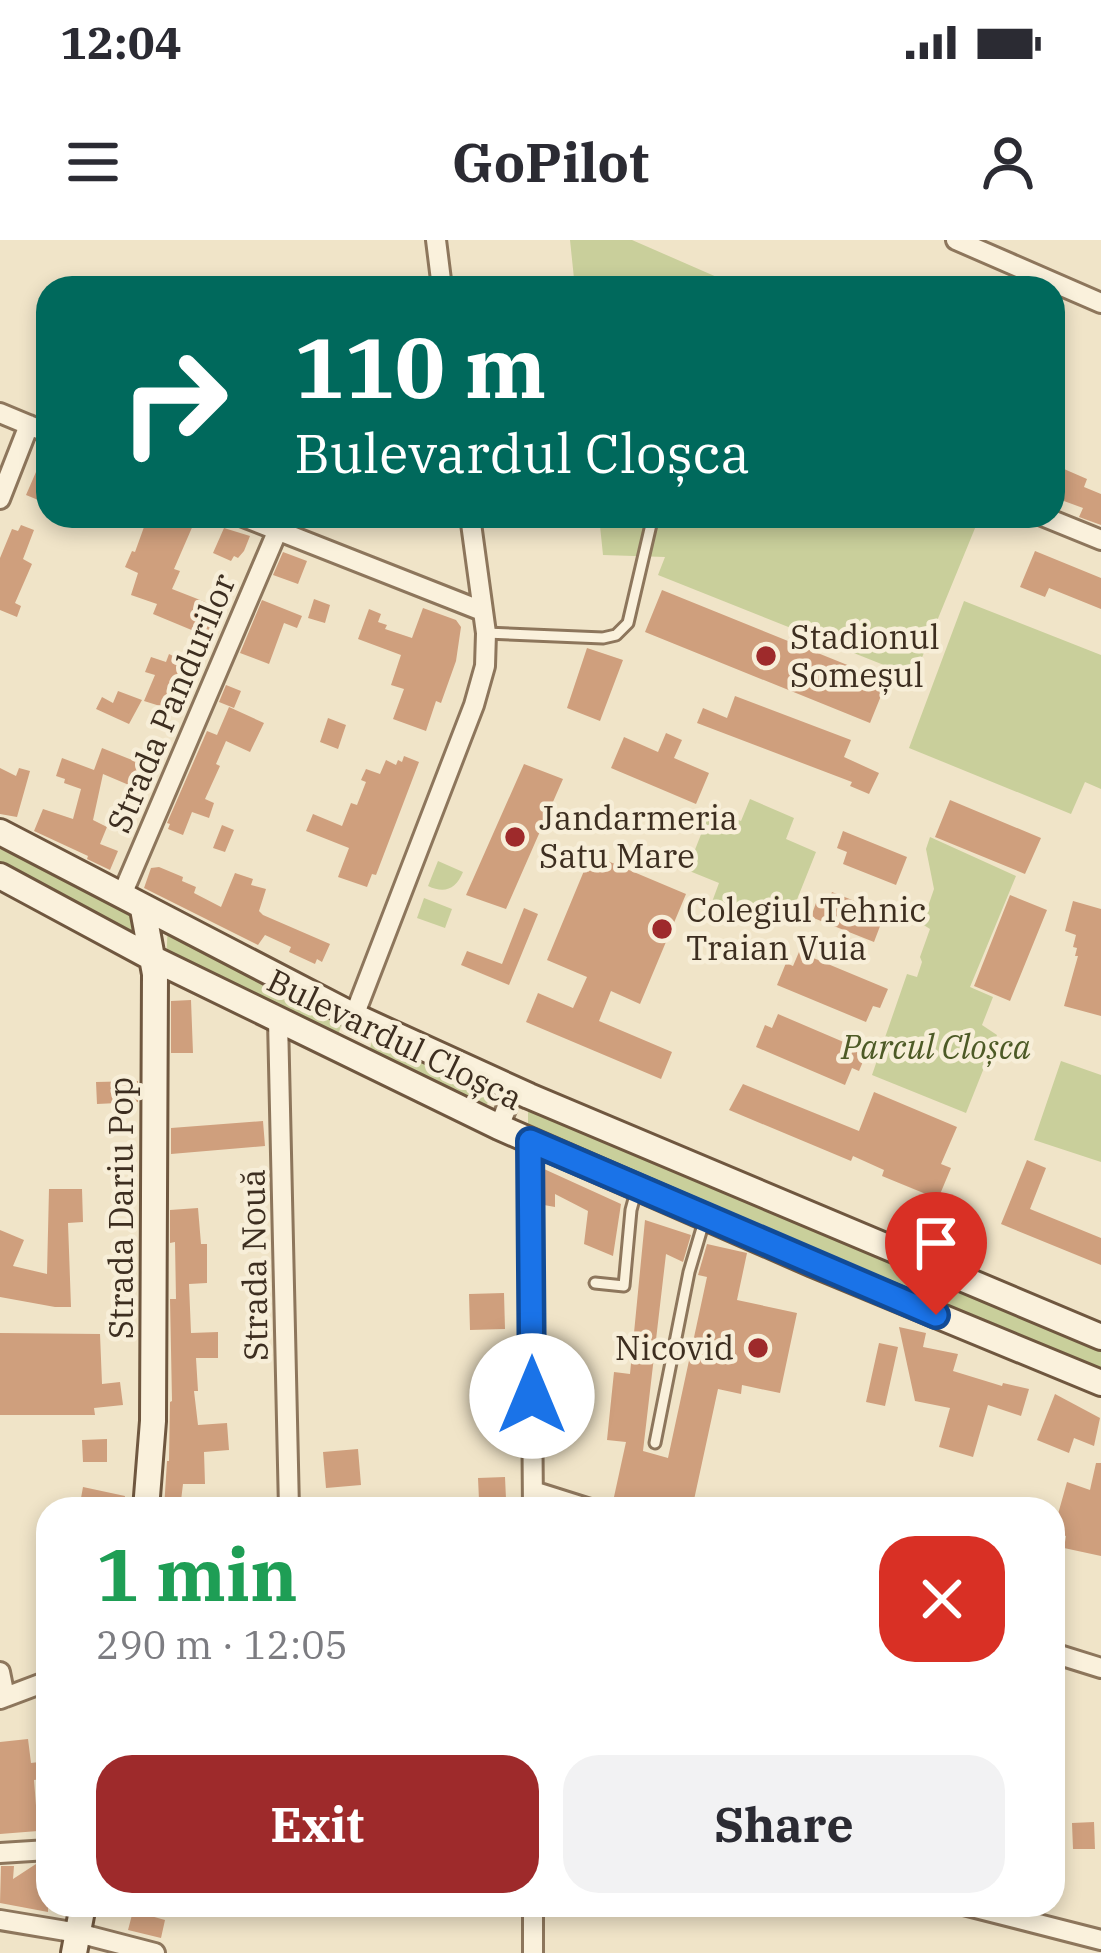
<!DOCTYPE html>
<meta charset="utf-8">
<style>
:root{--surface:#fff;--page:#f2f2f3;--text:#2b2b33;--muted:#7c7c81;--accent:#9e2a2b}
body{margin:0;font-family:"IBM Plex Serif",serif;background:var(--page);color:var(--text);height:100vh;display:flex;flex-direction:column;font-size:45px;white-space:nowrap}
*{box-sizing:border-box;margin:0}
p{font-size:39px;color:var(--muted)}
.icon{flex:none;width:66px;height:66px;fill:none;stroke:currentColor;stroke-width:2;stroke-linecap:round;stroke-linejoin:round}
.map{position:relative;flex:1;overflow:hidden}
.side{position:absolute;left:36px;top:1257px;width:1029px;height:420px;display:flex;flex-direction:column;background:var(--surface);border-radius:36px;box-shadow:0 6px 18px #0003}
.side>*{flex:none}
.top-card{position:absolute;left:36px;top:36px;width:1029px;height:252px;border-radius:36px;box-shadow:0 6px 18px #0003;background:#00695c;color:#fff;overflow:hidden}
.pin{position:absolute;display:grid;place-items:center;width:102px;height:102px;color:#fff;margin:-123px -51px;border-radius:50% 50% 50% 0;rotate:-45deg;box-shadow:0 0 12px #0007}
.pin .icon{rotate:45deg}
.me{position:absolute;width:132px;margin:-66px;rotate:0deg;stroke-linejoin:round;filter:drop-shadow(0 0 9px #0008)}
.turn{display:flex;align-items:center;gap:42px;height:252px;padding:0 60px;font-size:54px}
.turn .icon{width:156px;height:156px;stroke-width:2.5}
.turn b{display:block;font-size:84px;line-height:102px}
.round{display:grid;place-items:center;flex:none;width:126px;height:126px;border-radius:36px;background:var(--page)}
.head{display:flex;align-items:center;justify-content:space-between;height:204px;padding:0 60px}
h1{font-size:72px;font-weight:800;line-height:90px;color:#1e9e55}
.cta{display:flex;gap:24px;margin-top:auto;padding:24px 60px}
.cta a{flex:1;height:138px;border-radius:36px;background:var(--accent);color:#fff;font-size:48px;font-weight:800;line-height:138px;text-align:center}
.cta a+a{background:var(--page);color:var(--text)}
.status{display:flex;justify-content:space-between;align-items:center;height:84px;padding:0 60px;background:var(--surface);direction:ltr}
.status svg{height:33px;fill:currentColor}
header{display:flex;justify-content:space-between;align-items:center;height:156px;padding:0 60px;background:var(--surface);font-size:54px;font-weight:800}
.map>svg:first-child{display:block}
.green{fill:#c9cf9b}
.building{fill:#cf9f7d}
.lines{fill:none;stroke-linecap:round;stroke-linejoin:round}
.lane-casing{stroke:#8d765c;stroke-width:15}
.street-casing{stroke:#8d765c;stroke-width:24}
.secondary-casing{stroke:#6f573f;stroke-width:30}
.lane{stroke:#faf1dc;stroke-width:9}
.street{stroke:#faf1dc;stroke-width:18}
.secondary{stroke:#faf1dc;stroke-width:24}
.route-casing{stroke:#114b97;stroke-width:30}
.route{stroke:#1a73e8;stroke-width:21}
.poi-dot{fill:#9e2a2b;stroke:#f7eed8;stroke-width:4.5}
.labels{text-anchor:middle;stroke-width:9;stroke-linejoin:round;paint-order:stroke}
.poi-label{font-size:33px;fill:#3d2e20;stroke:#f7eed8;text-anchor:start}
.street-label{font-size:33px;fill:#3d2e20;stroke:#f7eed8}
.park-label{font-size:33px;font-style:italic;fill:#4d5a26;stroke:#f7eed8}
</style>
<div class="status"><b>12:04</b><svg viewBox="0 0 49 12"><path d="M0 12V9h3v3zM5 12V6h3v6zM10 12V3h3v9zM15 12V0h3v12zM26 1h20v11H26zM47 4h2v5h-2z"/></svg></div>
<header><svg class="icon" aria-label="menu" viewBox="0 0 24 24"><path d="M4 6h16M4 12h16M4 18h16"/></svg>GoPilot<svg class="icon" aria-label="person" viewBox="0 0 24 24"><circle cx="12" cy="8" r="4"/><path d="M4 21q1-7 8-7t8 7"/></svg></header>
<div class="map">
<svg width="1101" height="1713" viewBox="0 0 1101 1713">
<rect width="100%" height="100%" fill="#f0e4c8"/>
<path class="green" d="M 570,0 L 632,0 L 742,48 L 575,48 Z
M 599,276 L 980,276 L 914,437 L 658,335 L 665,317 L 603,315 Z
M 964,361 L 1101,415 L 1101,549 L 1085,542 L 1071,574 L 909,508 Z
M 750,559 L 794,578 L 786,599 L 816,612 L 792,672 L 767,662 L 759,681 L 712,662 L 719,643 L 687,630 L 711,569 L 741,581 Z
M 930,597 L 1016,636 L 970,747 L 993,757 L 982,785 L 997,795 L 966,873 L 872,835 L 907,734 L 917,737 L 922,722 L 920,717 L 930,689 L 922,684 L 934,649 L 926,609 Z
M 0,609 L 134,674 L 138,706 L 0,634 Z
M 438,621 L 463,632 C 456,649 445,654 428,646 Z
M 424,658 L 452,669 L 445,688 L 417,678 Z
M 168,685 L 343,780 L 335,804 L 166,721 Z
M 374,795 L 489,847 C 493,857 490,864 480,869 L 367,818 Z
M 1061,821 L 1101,835 L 1101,922 L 1034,900 Z
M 535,867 L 804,987 L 1101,1106 L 1101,1138 L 533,891 L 528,886 L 528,872 Z"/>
<path class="building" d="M 1064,229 L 1087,239 L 1084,247 L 1101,254 L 1101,285 L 1079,277 L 1083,268 L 1053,257 Z
M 36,232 L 48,237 L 48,264 L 26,255 Z
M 118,276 L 197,276 L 174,329 L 180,331 L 172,349 L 213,365 L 211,370 L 216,372 L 206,396 L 153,374 L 157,364 L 131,355 L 138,333 L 125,327 L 132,311 L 135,312 L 144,287 Z
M 21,285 L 34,290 L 23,319 L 32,324 L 15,363 L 21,366 L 17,377 L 0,370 L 0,318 L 12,289 L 18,291 Z
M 224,288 L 250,296 L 244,311 L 238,318 L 234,316 L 231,321 L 213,313 Z
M 1035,311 L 1101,338 L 1101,369 L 1049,348 L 1045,357 L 1020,347 Z
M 283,312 L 307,321 L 298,344 L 273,335 Z
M 662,350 L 887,441 L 870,483 L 645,392 Z
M 314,359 L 330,365 L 325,383 L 308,378 Z
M 262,360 L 302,376 L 297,388 L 284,383 L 269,424 L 240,413 Z
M 423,368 L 456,380 L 461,387 L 456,421 L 441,463 L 436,461 L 426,491 L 393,479 L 404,449 L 391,445 L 401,415 L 358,399 L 369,369 L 381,374 L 378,382 L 387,385 L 385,389 L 412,398 Z
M 587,408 L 623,420 L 600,481 L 567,468 Z
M 169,414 L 196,427 L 176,471 L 144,461 L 155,435 L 145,432 L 151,417 L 166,422 Z
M 226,445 L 241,451 L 234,468 L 219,462 Z
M 118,451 L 142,460 L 129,484 L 96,469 L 102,457 L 113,463 Z
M 735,456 L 851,500 L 844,517 L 879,533 L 869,554 L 850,546 L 852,542 L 697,483 L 703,468 L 727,478 Z
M 229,467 L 264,483 L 250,512 L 226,501 L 216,524 L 220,526 L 205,559 L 214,563 L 209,578 L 192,572 L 183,595 L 168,589 L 170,584 L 167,583 L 207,491 L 217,495 Z
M 328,478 L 346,485 L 338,509 L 320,502 Z
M 666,493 L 682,500 L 674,518 L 709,533 L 696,564 L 611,528 L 624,497 L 658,512 Z
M 102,508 L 152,528 L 143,551 L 103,534 L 93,580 L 107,587 L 100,604 L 118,611 L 110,630 L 87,619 L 88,616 L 34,591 L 43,569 L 73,579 L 81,549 L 64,543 L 65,539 L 56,536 L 62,518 L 94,530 Z
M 404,516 L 419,522 L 376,635 L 372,634 L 367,647 L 338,637 L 349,608 L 306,591 L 313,574 L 342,586 L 351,563 L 357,565 L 366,542 L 361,540 L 366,529 L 380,534 L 386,520 L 396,525 L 398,520 L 402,522 Z
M 524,524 L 563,539 L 506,669 L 466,655 Z
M 0,528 L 16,536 L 19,528 L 30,531 L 17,577 L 0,574 Z
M 950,560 L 1041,598 L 1025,634 L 935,597 Z
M 222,585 L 234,590 L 225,612 L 213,608 Z
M 843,591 L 907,617 L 896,645 L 843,624 L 847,612 L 837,608 Z
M 591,614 L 686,654 L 640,764 L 611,751 L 599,781 L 672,812 L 661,839 L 526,782 L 538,753 L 573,768 L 587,737 L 547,720 Z
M 159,627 L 183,637 L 182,641 L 196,647 L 194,653 L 221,667 L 235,633 L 253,639 L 251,645 L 266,649 L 259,671 L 263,675 L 330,704 L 322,722 L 317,719 L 315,724 L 289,712 L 291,707 L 265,695 L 258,705 L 144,648 L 151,628 Z
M 832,652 L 885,673 L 874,702 L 811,677 L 817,660 L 827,664 Z
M 1010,655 L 1047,670 L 1010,761 L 974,746 Z
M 1073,661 L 1101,669 L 1101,776 L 1064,766 L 1078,716 L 1075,716 L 1077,708 L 1073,707 L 1076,695 L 1065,691 Z
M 524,668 L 538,674 L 509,745 L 461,725 L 467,711 L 502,724 Z
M 799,712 L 888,749 L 880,768 L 873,766 L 866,782 L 777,745 L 786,723 L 793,726 Z
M 191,760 L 193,813 L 171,813 L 171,761 Z
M 778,774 L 867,812 L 859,831 L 852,828 L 845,845 L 756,807 L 765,785 L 772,788 Z
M 138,841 L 138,862 L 97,864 L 96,842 Z
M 743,844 L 859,891 L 874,852 L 957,887 L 941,924 L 951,928 L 938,959 L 882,936 L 884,930 L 853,916 L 851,921 L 729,870 Z
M 263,881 L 265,906 L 171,914 L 171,888 Z
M 1027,920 L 1046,928 L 1030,969 L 1101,998 L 1101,1025 L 1001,984 Z
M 544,929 L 621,964 L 613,1016 L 584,1004 L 588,971 L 555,954 L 555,967 L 544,965 Z
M 49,949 L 82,949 L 83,982 L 68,983 L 71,1067 L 55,1067 L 0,1057 L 0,990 L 24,1000 L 13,1026 L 47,1034 Z
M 198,968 L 201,1004 L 207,1004 L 207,1043 L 189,1044 L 191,1093 L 218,1092 L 218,1118 L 196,1118 L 198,1151 L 194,1151 L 198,1185 L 227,1183 L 229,1210 L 204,1212 L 205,1244 L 183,1244 L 180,1269 L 164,1269 L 167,1221 L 169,1221 L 170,1162 L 172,1161 L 170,1059 L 176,1059 L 175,1002 L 170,1003 L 170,970 Z
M 645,980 L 691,995 L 683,1022 L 666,1014 L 643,1211 L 668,1218 L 707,1037 L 698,1035 L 707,1004 L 747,1013 L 737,1060 L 797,1073 L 780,1153 L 742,1145 L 741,1154 L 718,1149 L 692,1269 L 626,1269 L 612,1266 L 626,1202 L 607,1200 L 614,1132 L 630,1134 Z
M 504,1053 L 505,1089 L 470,1090 L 469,1054 Z
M 899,1087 L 926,1093 L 923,1107 L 958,1114 L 953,1131 L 1002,1146 L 1003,1143 L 1029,1149 L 1021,1176 L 988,1165 L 973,1217 L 939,1207 L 950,1168 L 915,1161 Z
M 0,1093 L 100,1094 L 102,1144 L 120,1142 L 123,1165 L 94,1168 L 95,1175 L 0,1175 Z
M 879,1103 L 898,1107 L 885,1166 L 866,1162 Z
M 1055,1154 L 1100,1178 L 1094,1206 L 1074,1198 L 1069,1213 L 1037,1200 Z
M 107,1199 L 107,1222 L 83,1222 L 82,1200 Z
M 358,1209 L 361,1245 L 326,1248 L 323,1212 Z
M 1096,1223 L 1101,1223 L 1101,1316 L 1064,1308 L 1066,1296 L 1053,1292 L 1067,1242 L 1090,1250 Z
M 505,1237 L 506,1259 L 479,1260 L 478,1238 Z
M 83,1247 L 125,1256 L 123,1269 L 79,1269 Z
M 28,1499 L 31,1523 L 39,1522 L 41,1539 L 34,1540 L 38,1591 L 0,1594 L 0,1502 Z
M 1094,1582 L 1095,1609 L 1073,1609 L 1072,1583 Z
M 36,1624 L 48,1624 L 48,1672 L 0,1663 L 1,1626 L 14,1626 L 13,1639 Z
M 133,1671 L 165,1680 L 161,1698 L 128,1690 Z"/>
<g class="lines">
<defs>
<path id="lane" d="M 486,393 L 603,398 L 616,395 L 628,383 L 653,276
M 595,1043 L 624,1046 L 631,970 L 637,948
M 655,1203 L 689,1032 L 705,978"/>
<path id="street" d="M 436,0 L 442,48
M 956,0 L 1101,63
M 0,173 L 48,193
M 0,259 L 29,185
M 241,276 L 482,371
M 1042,276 L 1101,300
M 121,657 L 277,292
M 354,776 L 474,465 L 485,426 L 486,393 L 470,276
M 278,780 L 289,1269
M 499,887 L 514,849
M 530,901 L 533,1269
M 533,1251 L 590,1269
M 1053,1413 L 1101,1428
M 0,1432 L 5,1457
M 0,1459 L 48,1441
M 0,1613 L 48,1610
M 964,1665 L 1101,1700
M 0,1680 L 78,1693 L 155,1713
M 533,1713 L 533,1665"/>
<path id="secondary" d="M 0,592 L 354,776 L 529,856 L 1101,1097
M 0,636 L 154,719 L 499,887 L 813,1024 L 1101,1143
M 143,669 L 155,734 L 153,1181 L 146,1269
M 74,1713 L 83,1665"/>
</defs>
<use href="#lane" class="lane-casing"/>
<use href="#street" class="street-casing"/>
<use href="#secondary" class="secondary-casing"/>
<use href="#lane" class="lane"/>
<use href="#street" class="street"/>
<use href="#secondary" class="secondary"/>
</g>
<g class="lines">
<defs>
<path id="route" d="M 532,1156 L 530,901 L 936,1075"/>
</defs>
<use href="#route" class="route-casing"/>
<use href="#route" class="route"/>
</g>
<g class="poi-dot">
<circle cx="766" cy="416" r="12"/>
<circle cx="515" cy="597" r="12"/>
<circle cx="662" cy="689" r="12"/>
<circle cx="758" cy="1108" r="12"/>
</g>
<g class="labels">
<g class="poi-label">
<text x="790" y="409">Stadionul<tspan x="790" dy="38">Someșul</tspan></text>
<text x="539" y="590">Jandarmeria<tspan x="539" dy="38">Satu Mare</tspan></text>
<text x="686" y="682">Colegiul Tehnic<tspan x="686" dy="38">Traian Vuia</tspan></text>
<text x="734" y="1120" text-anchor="end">Nicovid</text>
</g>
<g class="street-label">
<text transform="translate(171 463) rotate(-67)" y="12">Strada Pandurilor</text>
<text transform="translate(395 799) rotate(26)" y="12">Bulevardul Cloșca</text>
<text transform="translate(121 968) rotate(-90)" y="12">Strada Dariu Pop</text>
<text transform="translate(254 1025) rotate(-91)" y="12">Strada Nouă</text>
</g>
<g class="park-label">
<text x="936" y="819">Parcul Cloșca</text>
</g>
</g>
</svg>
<div class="pin" style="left:936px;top:1075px;background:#d93025"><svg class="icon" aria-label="arrive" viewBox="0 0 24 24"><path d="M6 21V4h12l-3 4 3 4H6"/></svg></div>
<svg class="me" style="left:532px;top:1156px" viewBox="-20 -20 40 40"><circle r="19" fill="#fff"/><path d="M0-13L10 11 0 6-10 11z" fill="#1a73e8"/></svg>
<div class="top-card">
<div class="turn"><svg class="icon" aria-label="right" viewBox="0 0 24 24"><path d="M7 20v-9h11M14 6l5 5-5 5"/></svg><div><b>110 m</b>Bulevardul Cloșca</div></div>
</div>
<section class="side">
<div class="head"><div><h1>1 min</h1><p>290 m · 12:05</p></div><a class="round" style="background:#d93025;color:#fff"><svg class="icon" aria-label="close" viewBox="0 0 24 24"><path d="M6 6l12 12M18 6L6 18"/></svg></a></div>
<div class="cta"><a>Exit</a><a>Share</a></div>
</section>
</div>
